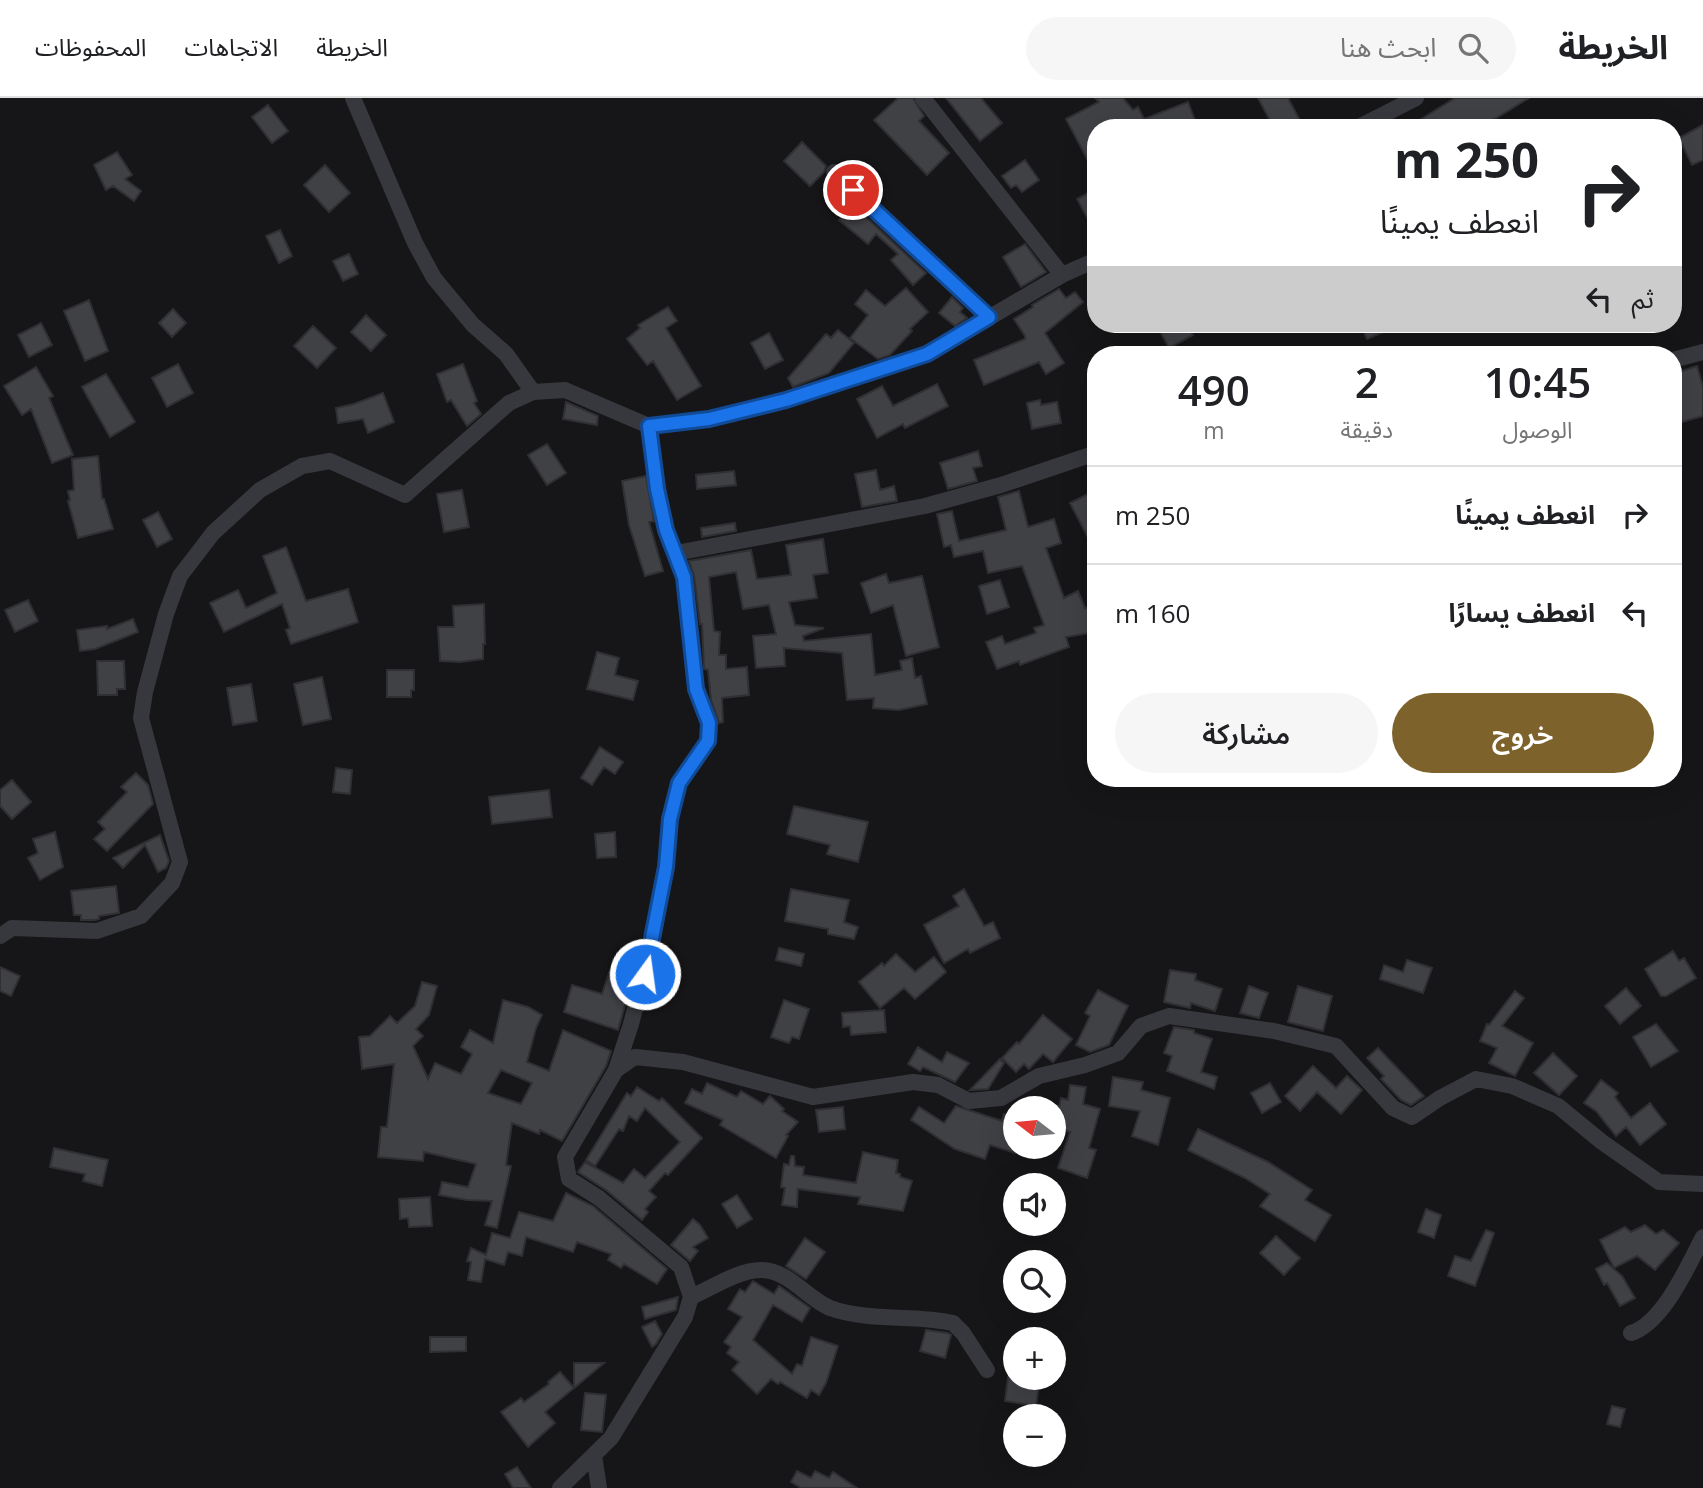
<!DOCTYPE html>
<html lang="ar">
<meta charset="utf-8">
<style>
:root{--surface:#fff;--page:#f6f6f6;--text:#202124;--muted:#757577;--line:#e0e0e0;--accent:#7e622b}
body{margin:0;font-family:"Open Sans","Noto Sans Arabic",sans-serif;background:var(--page);color:var(--text);direction:rtl;height:100vh;display:flex;flex-direction:column;font-size:26px;white-space:nowrap}
*{box-sizing:border-box;margin:0}
p{font-size:23px;color:var(--muted)}
.icon{flex:none;width:38px;height:38px;fill:none;stroke:currentColor;stroke-width:2;stroke-linecap:round;stroke-linejoin:round}
.map{position:relative;flex:1;overflow:hidden;direction:ltr}
.drawer{position:absolute;left:1087px;top:248px;width:595px;height:441px;display:flex;flex-direction:column;background:var(--surface);border-radius:28px;box-shadow:0 7px 28px #0002;direction:rtl}
.drawer>*{flex:none}
.banner{position:absolute;left:1087px;top:21px;width:595px;height:214px;border-radius:28px;box-shadow:0 7px 28px #0002;direction:rtl;background:#fff;color:var(--text);overflow:hidden}
.needle{width:46px;rotate:286deg}
.fabs{position:absolute;left:1003px;top:998px;display:grid;gap:14px}
.fabs a{display:grid;place-items:center;width:63px;height:63px;border-radius:50%;background:var(--surface);box-shadow:0 7px 28px #0002;font-size:35px}
.pin{position:absolute;display:grid;place-items:center;width:60px;height:60px;color:#fff;margin:-30px;border:4px solid #fff;border-radius:50%;box-shadow:0 2px 7px #0007}
.me{position:absolute;width:77px;margin:-38px;rotate:14deg;stroke-linejoin:round;filter:drop-shadow(0 0 5px #0008)}
.turn{display:flex;align-items:center;gap:24px;height:147px;padding:0 28px;font-size:32px}
.turn .icon{width:91px;height:91px;stroke-width:2.5}
.turn b{display:block;font-size:49px;line-height:60px}
.then{display:flex;align-items:center;height:66px;padding:0 28px;background:#0003;gap:14px;font-size:26px}
.eta{display:flex;justify-content:space-evenly;align-items:center;height:119px;text-align:center}
.eta b{font-size:42px;font-weight:600;line-height:49px}
.button{display:flex;gap:14px;margin-top:auto;padding:14px 28px}
.button a{flex:1;height:80px;border-radius:42px;background:var(--accent);color:#fff;font-size:28px;font-weight:600;line-height:80px;text-align:center}
.button a+a{background:var(--page);color:var(--text)}
ul{padding:0;list-style:none}
li{display:flex;align-items:center;gap:21px;height:98px;padding:0 28px;border-top:2px solid var(--line)}
li div{flex:1}
li b{display:block;font-size:26px}
li em{font-style:normal}
header{display:flex;align-items:center;gap:42px;box-sizing:border-box;height:98px;padding:0 35px;background:var(--surface);border-bottom:2px solid var(--line)}
header strong{font-size:33px}
nav{display:flex;gap:38px;margin-inline-start:auto;font-size:24px}
.search{width:490px;height:63px;background:var(--page);display:flex;align-items:center;gap:18px;box-sizing:border-box;padding:0 24px;border-radius:38px;color:var(--muted);font-size:26px}
.map>svg:first-child{display:block}
.building{fill:#404145;stroke:#303034;stroke-width:2;fill-rule:evenodd}
.lines{fill:none;stroke-linecap:round;stroke-linejoin:round}
.street{stroke:#37383d;stroke-width:16}
.route-casing{stroke:#114b97;stroke-width:18}
.route{stroke:#1a73e8;stroke-width:12}
</style>
<header>
<strong>الخريطة</strong>
<div class="search"><svg class="icon" aria-label="search" viewBox="0 0 24 24"><circle cx="10" cy="10" r="6"/><path d="M15 15l6 6"/></svg>ابحث هنا</div>
<nav><a>الخريطة</a><a>الاتجاهات</a><a>المحفوظات</a></nav>
</header>
<div class="map">
<svg width="1703" height="1390" viewBox="0 0 1703 1390">
<rect width="100%" height="100%" fill="#161618"/>
<path class="building" d="M 898,0 L 913,0 L 924,18 L 919,23 L 949,55 L 927,77 L 874,22 Z
M 946,0 L 981,0 L 1002,25 L 980,43 Z
M 1095,0 L 1123,0 L 1133,12 L 1138,9 L 1144,21 L 1188,4 L 1198,30 L 1096,30 L 1096,78 L 1066,21 L 1099,4 Z
M 1258,0 L 1288,0 L 1304,30 L 1274,30 Z
M 1455,0 L 1529,0 L 1480,30 L 1407,30 Z
M 268,7 L 288,33 L 272,45 L 252,19 Z
M 1703,27 L 1703,62 L 1692,67 L 1679,40 Z
M 802,44 L 826,68 L 824,74 L 810,88 L 784,63 Z
M 117,54 L 132,77 L 125,81 L 141,93 L 134,103 L 113,88 L 106,92 L 94,67 Z
M 1025,62 L 1039,82 L 1022,94 L 1016,87 L 1011,90 L 1002,78 Z
M 325,67 L 350,95 L 329,114 L 304,87 Z
M 1096,91 L 1096,136 L 1077,101 Z
M 852,106 L 926,175 L 913,187 L 891,162 L 898,156 L 876,136 L 868,146 L 839,122 Z
M 280,132 L 292,158 L 279,165 L 266,138 Z
M 1025,146 L 1046,174 L 1021,189 L 1003,159 Z
M 349,156 L 358,176 L 343,183 L 333,163 Z
M 906,190 L 928,214 L 910,231 L 912,233 L 890,257 L 878,261 L 850,240 L 868,217 L 855,206 L 866,192 L 885,208 Z
M 1059,191 L 1066,200 L 1075,194 L 1083,204 L 1045,235 L 1064,265 L 1046,276 L 1039,264 L 984,287 L 974,262 L 1025,241 L 1025,238 L 1014,221 L 1033,209 L 1032,207 Z
M 952,199 L 963,210 L 960,214 L 967,220 L 955,228 L 939,215 Z
M 89,202 L 108,253 L 85,263 L 64,213 Z
M 668,209 L 677,223 L 666,230 L 701,288 L 677,302 L 653,263 L 647,267 L 627,241 L 640,230 L 638,227 Z
M 173,211 L 186,225 L 172,239 L 159,225 Z
M 366,217 L 386,237 L 371,253 L 351,234 Z
M 41,225 L 52,247 L 29,259 L 18,237 Z
M 1156,226 L 1187,226 L 1193,237 L 1169,250 Z
M 1360,226 L 1402,226 L 1367,241 Z
M 313,228 L 336,250 L 317,270 L 294,248 Z
M 838,232 L 854,245 L 829,275 L 793,289 L 788,280 L 826,236 L 831,240 Z
M 769,235 L 783,262 L 765,271 L 751,245 Z
M 178,266 L 193,295 L 167,309 L 152,280 Z
M 463,266 L 477,303 L 474,305 L 481,316 L 467,328 L 451,302 L 447,304 L 437,276 Z
M 1697,268 L 1703,289 L 1703,318 L 1682,324 L 1673,295 L 1673,276 Z
M 36,269 L 53,298 L 49,300 L 73,357 L 52,365 L 31,311 L 22,317 L 4,288 Z
M 106,276 L 135,324 L 110,339 L 82,289 Z
M 937,286 L 948,308 L 905,330 L 903,326 L 877,340 L 857,301 L 882,288 L 893,308 Z
M 383,295 L 394,324 L 368,335 L 363,321 L 338,325 L 336,310 L 354,306 Z
M 1040,302 L 1041,307 L 1057,304 L 1061,325 L 1032,331 L 1027,305 Z
M 566,304 L 598,318 L 597,327 L 563,321 Z
M 547,346 L 566,375 L 547,387 L 528,357 Z
M 978,353 L 982,368 L 973,370 L 977,383 L 948,391 L 940,365 Z
M 98,358 L 102,401 L 104,401 L 113,431 L 78,440 L 68,403 L 70,402 L 68,393 L 74,392 L 72,361 Z
M 876,372 L 880,392 L 894,388 L 897,403 L 862,409 L 855,376 Z
M 734,373 L 736,387 L 697,391 L 696,377 Z
M 646,378 L 654,423 L 649,424 L 663,473 L 645,478 L 629,427 L 622,383 Z
M 462,392 L 469,429 L 444,434 L 437,396 Z
M 1096,392 L 1096,455 L 1070,405 Z
M 1019,393 L 1028,429 L 1054,421 L 1061,445 L 1046,450 L 1064,500 L 1078,493 L 1085,510 L 1096,508 L 1096,534 L 1066,539 L 1069,549 L 1020,567 L 1019,563 L 997,571 L 986,544 L 1002,538 L 1005,546 L 1036,535 L 1034,530 L 1044,527 L 1022,468 L 988,475 L 983,453 L 954,459 L 951,447 L 944,449 L 937,416 L 952,413 L 959,443 L 1006,432 L 998,399 Z
M 158,414 L 172,441 L 157,449 L 143,422 Z
M 735,425 L 736,433 L 702,439 L 701,430 Z
M 823,441 L 828,475 L 813,477 L 817,500 L 789,504 L 795,527 L 824,530 L 803,538 L 804,543 L 871,536 L 875,577 L 902,572 L 900,563 L 912,560 L 915,580 L 921,578 L 927,606 L 899,612 L 873,610 L 874,600 L 847,602 L 842,555 L 784,550 L 785,568 L 756,570 L 753,538 L 776,536 L 769,507 L 743,511 L 736,474 L 709,479 L 714,533 L 720,534 L 719,557 L 726,557 L 726,571 L 747,569 L 749,597 L 722,600 L 723,624 L 719,625 L 711,602 L 708,572 L 704,571 L 702,526 L 700,526 L 694,478 L 689,463 L 751,452 L 757,481 L 791,477 L 786,447 Z
M 286,449 L 306,503 L 348,491 L 358,524 L 291,546 L 286,532 L 290,530 L 282,506 L 224,534 L 210,505 L 238,492 L 246,510 L 277,495 L 263,458 Z
M 886,476 L 889,485 L 922,478 L 939,549 L 906,558 L 893,507 L 871,515 L 861,485 Z
M 1000,482 L 1009,509 L 987,516 L 979,488 Z
M 28,502 L 38,523 L 15,534 L 5,512 Z
M 484,506 L 485,546 L 483,546 L 483,561 L 460,564 L 440,563 L 438,529 L 454,529 L 453,508 Z
M 133,521 L 138,534 L 95,551 L 80,553 L 77,532 L 107,528 L 107,531 Z
M 597,554 L 619,560 L 615,577 L 638,583 L 633,602 L 587,591 Z
M 97,563 L 124,563 L 125,591 L 117,591 L 117,597 L 98,597 Z
M 387,572 L 414,572 L 414,592 L 411,592 L 411,599 L 387,599 Z
M 322,579 L 331,621 L 303,627 L 294,586 Z
M 251,586 L 257,623 L 233,627 L 227,590 Z
M 600,649 L 623,664 L 615,676 L 604,669 L 592,687 L 581,680 Z
M 336,670 L 352,672 L 350,696 L 333,694 Z
M 136,675 L 148,687 L 153,706 L 107,753 L 94,741 L 105,731 L 98,724 L 127,694 L 121,689 Z
M 12,682 L 31,704 L 12,721 L 0,708 L 0,692 Z
M 549,692 L 552,719 L 492,726 L 489,699 Z
M 794,708 L 868,724 L 858,764 L 827,756 L 830,747 L 787,736 Z
M 55,734 L 63,769 L 40,782 L 28,760 L 38,755 L 33,741 Z
M 615,734 L 616,759 L 597,760 L 595,736 Z
M 160,737 L 169,763 L 166,770 L 158,774 L 145,747 L 123,770 L 113,760 Z
M 116,788 L 119,815 L 99,818 L 99,821 L 95,822 L 81,822 L 81,817 L 74,817 L 71,793 Z
M 791,791 L 849,802 L 844,824 L 858,829 L 854,841 L 828,836 L 828,831 L 785,823 Z
M 964,791 L 984,828 L 993,824 L 1000,840 L 970,855 L 968,851 L 944,865 L 924,827 L 959,808 L 953,798 Z
M 779,850 L 804,856 L 801,868 L 776,862 Z
M 1673,853 L 1679,863 L 1684,860 L 1696,880 L 1666,898 L 1661,898 L 1645,871 Z
M 896,856 L 915,874 L 934,859 L 946,874 L 915,901 L 904,890 L 880,910 L 859,884 L 882,865 L 884,868 Z
M 1407,862 L 1432,870 L 1423,895 L 1380,881 L 1384,867 L 1403,874 Z
M 0,869 L 20,878 L 11,898 L 0,893 Z
M 610,872 L 633,879 L 618,932 L 564,914 L 572,887 L 602,896 Z
M 1170,872 L 1196,876 L 1195,882 L 1222,891 L 1215,913 L 1191,905 L 1190,910 L 1164,904 Z
M 422,884 L 437,888 L 429,917 L 416,931 L 423,938 L 413,948 L 428,981 L 435,965 L 461,976 L 472,956 L 461,949 L 470,932 L 493,945 L 503,902 L 528,909 L 542,917 L 536,930 L 527,964 L 549,973 L 563,932 L 611,953 L 606,968 L 562,1043 L 540,1032 L 539,1036 L 512,1025 L 506,1067 L 511,1068 L 497,1130 L 485,1127 L 492,1103 L 467,1102 L 439,1097 L 442,1084 L 468,1089 L 476,1066 L 424,1054 L 423,1063 L 378,1059 L 381,1029 L 387,1029 L 394,966 L 362,971 L 359,939 L 370,938 L 390,918 L 397,925 L 415,908 ZM 501,972 L 532,985 L 521,1006 L 488,995 Z
M 1249,888 L 1268,895 L 1259,920 L 1240,915 Z
M 1298,888 L 1332,898 L 1323,933 L 1288,924 Z
M 1626,890 L 1641,908 L 1620,926 L 1605,908 Z
M 1098,892 L 1128,908 L 1109,947 L 1090,954 L 1076,947 L 1090,918 L 1085,915 Z
M 1515,893 L 1524,900 L 1502,928 L 1533,945 L 1515,978 L 1489,965 L 1497,950 L 1480,943 L 1487,926 L 1489,927 Z
M 784,902 L 809,911 L 799,941 L 792,939 L 789,945 L 771,939 Z
M 884,912 L 886,934 L 851,937 L 850,928 L 843,929 L 842,915 Z
M 1043,917 L 1072,941 L 1053,964 L 1043,956 L 1029,971 L 1024,966 L 1016,974 L 1002,960 L 1017,944 L 1019,946 Z
M 1656,926 L 1678,953 L 1651,969 L 1633,939 Z
M 1174,929 L 1194,932 L 1194,935 L 1212,941 L 1201,974 L 1217,979 L 1214,991 L 1167,973 L 1172,958 L 1164,955 Z
M 918,949 L 942,964 L 947,954 L 969,965 L 955,984 L 923,969 L 920,973 L 908,966 Z
M 1378,950 L 1424,998 L 1411,1007 L 1401,1002 L 1381,981 L 1384,978 L 1367,960 Z
M 1553,955 L 1577,978 L 1559,997 L 1534,975 Z
M 1000,961 L 1004,965 L 988,991 L 970,992 Z
M 1313,968 L 1336,990 L 1347,978 L 1362,992 L 1341,1016 L 1317,994 L 1300,1013 L 1285,998 Z
M 1113,979 L 1143,984 L 1141,992 L 1170,1000 L 1158,1047 L 1132,1038 L 1140,1013 L 1109,1008 Z
M 1601,982 L 1618,995 L 1615,999 L 1631,1020 L 1650,1005 L 1666,1026 L 1640,1047 L 1626,1029 L 1616,1038 L 1596,1013 L 1584,1005 Z
M 707,985 L 737,999 L 741,993 L 763,1006 L 770,998 L 784,1011 L 782,1013 L 798,1024 L 786,1037 L 788,1038 L 776,1060 L 720,1027 L 723,1022 L 685,1005 L 692,991 L 702,996 Z
M 1270,985 L 1281,1004 L 1262,1015 L 1251,995 Z
M 1070,987 L 1086,989 L 1083,1006 L 1100,1011 L 1089,1050 L 1096,1052 L 1087,1080 L 1058,1070 L 1070,1034 L 1054,1029 L 1054,1007 L 1059,1009 L 1061,1000 L 1068,1002 Z
M 637,989 L 659,1003 L 662,1000 L 702,1040 L 668,1077 L 665,1075 L 649,1093 L 656,1099 L 645,1111 L 648,1114 L 642,1122 L 606,1092 L 578,1074 L 585,1064 L 623,1085 L 634,1071 L 645,1080 L 680,1044 L 645,1010 L 637,1023 L 629,1018 L 623,1033 L 619,1031 L 595,1068 L 586,1062 L 627,995 L 631,998 Z
M 956,1008 L 1002,1023 L 1004,1016 L 1015,1020 L 1015,1055 L 990,1047 L 985,1061 L 955,1051 L 911,1022 L 919,1009 L 944,1025 Z
M 843,1009 L 845,1031 L 819,1034 L 816,1012 Z
M 1198,1031 L 1268,1064 L 1312,1092 L 1305,1102 L 1331,1117 L 1315,1143 L 1260,1108 L 1270,1096 L 1245,1080 L 1188,1052 Z
M 54,1050 L 108,1062 L 102,1088 L 83,1083 L 85,1076 L 50,1069 Z
M 863,1054 L 898,1062 L 896,1075 L 900,1076 L 900,1079 L 912,1083 L 903,1113 L 858,1106 L 860,1099 L 798,1091 L 797,1109 L 782,1107 L 785,1090 L 781,1089 L 784,1066 L 789,1067 L 791,1058 L 794,1058 L 795,1068 L 804,1069 L 803,1077 L 856,1085 Z
M 566,1095 L 593,1108 L 667,1171 L 657,1186 L 624,1166 L 621,1170 L 608,1162 L 611,1156 L 577,1144 L 573,1154 L 526,1139 L 522,1158 L 508,1154 L 504,1167 L 485,1161 L 481,1184 L 468,1182 L 471,1164 L 467,1163 L 471,1150 L 486,1157 L 492,1135 L 510,1140 L 519,1114 L 553,1123 Z
M 737,1097 L 752,1121 L 737,1130 L 722,1106 Z
M 430,1099 L 432,1128 L 409,1129 L 408,1120 L 400,1121 L 399,1101 Z
M 1426,1111 L 1441,1117 L 1434,1140 L 1418,1134 Z
M 693,1121 L 700,1127 L 708,1140 L 693,1149 L 698,1153 L 690,1163 L 671,1147 Z
M 1645,1127 L 1656,1136 L 1663,1132 L 1679,1145 L 1655,1172 L 1637,1158 L 1614,1170 L 1600,1142 L 1625,1129 L 1631,1134 Z
M 1486,1132 L 1494,1135 L 1475,1188 L 1448,1178 L 1455,1158 L 1471,1163 Z
M 1276,1138 L 1300,1160 L 1284,1177 L 1260,1155 Z
M 805,1140 L 825,1154 L 806,1181 L 786,1168 Z
M 1607,1165 L 1622,1178 L 1635,1200 L 1620,1208 L 1607,1185 L 1604,1187 L 1596,1171 Z
M 753,1183 L 774,1196 L 779,1188 L 810,1210 L 802,1224 L 773,1207 L 753,1242 L 792,1276 L 797,1266 L 802,1268 L 811,1239 L 838,1248 L 826,1285 L 819,1297 L 811,1292 L 807,1300 L 780,1284 L 778,1286 L 771,1281 L 757,1296 L 732,1272 L 739,1264 L 727,1255 L 731,1249 L 724,1244 L 742,1219 L 728,1211 L 740,1191 L 745,1194 Z
M 678,1199 L 676,1212 L 645,1221 L 642,1209 Z
M 655,1223 L 662,1236 L 656,1246 L 652,1249 L 642,1229 Z
M 926,1232 L 948,1235 L 951,1237 L 945,1260 L 920,1253 Z
M 430,1239 L 466,1239 L 466,1253 L 430,1254 Z
M 574,1265 L 604,1265 L 574,1290 Z
M 560,1274 L 574,1290 L 545,1314 L 555,1325 L 528,1349 L 501,1314 L 521,1300 L 524,1304 L 549,1286 L 548,1284 Z
M 1008,1279 L 1040,1279 L 1036,1308 L 1005,1303 Z
M 585,1295 L 606,1297 L 602,1334 L 581,1332 Z
M 1612,1308 L 1625,1311 L 1620,1329 L 1607,1326 Z
M 517,1369 L 531,1390 L 513,1390 L 505,1376 Z
M 797,1373 L 811,1380 L 815,1373 L 829,1380 L 833,1374 L 857,1390 L 801,1390 L 791,1384 Z"/>
<g class="lines">
<path class="street" d="M 353,0 L 415,145 L 434,180 L 473,227 L 506,256 L 533,294
M 923,0 L 1062,177
M 1357,30 L 1416,0
M 834,74 L 989,219
M 1673,262 L 1703,254
M 676,455 L 925,408 L 1001,387 L 1096,355
M 0,838 L 12,830 L 97,833 L 141,818 L 172,785 L 180,764 L 141,620 L 145,594 L 166,516 L 180,478 L 213,435 L 260,392 L 302,368 L 330,363 L 405,397 L 509,305 L 533,294 L 565,292 L 649,328 L 709,321 L 786,302 L 927,256 L 1062,177 L 1096,162
M 616,972 L 631,926 L 651,851 L 666,769 L 670,721 L 679,685 L 708,644 L 709,625 L 696,591 L 684,479 L 666,432 L 658,391 L 649,328
M 691,1199 C 712,1190 738,1172 761,1172 C 789,1172 806,1200 830,1210 C 869,1224 913,1216 953,1225 L 963,1235 L 987,1272
M 1631,1235 C 1663,1225 1688,1168 1703,1139
M 594,1357 L 599,1390
M 560,1390 L 611,1340 L 685,1219 L 691,1199 L 681,1169 L 599,1100 L 569,1081 L 565,1059 L 616,972 L 635,959 L 683,964 L 813,999 L 913,984 L 938,987 L 969,1003 L 1001,1000 L 1039,978 L 1085,967 L 1118,955 L 1141,928 L 1169,918 L 1274,933 L 1336,948 L 1393,1010 L 1412,1019 L 1440,1000 L 1476,981 L 1512,988 L 1558,1008 L 1602,1044 L 1659,1084 L 1703,1086"/>
</g>
<g class="lines">
<defs>
<path id="route" d="M 645,876 L 666,769 L 670,721 L 679,685 L 708,643 L 709,625 L 696,591 L 684,479 L 666,432 L 657,391 L 649,328 L 709,321 L 786,302 L 927,256 L 989,219 L 853,92"/>
</defs>
<use href="#route" class="route-casing"/>
<use href="#route" class="route"/>
</g>
</svg>
<div class="fabs">
<a><svg class="needle" viewBox="-14 -14 28 28"><path d="M0-13l5 13h-10z" fill="#e53935"/><path d="M0 13l5-13h-10z" fill="#757577"/></svg></a>
<a><svg class="icon" aria-label="sound" viewBox="0 0 24 24"><path d="M4 9h4l5-4v14l-5-4H4zM17 9q2 3 0 6"/></svg></a>
<a><svg class="icon" aria-label="search" viewBox="0 0 24 24"><circle cx="10" cy="10" r="6"/><path d="M15 15l6 6"/></svg></a>
<a>+</a>
<a>−</a>
</div>
<div class="pin" style="left:853px;top:92px;background:#d93025"><svg class="icon" aria-label="arrive" viewBox="0 0 24 24"><path d="M6 21V4h12l-3 4 3 4H6"/></svg></div>
<svg class="me" style="left:645px;top:876px" viewBox="-20 -20 40 40"><circle r="17" fill="#1a73e8" stroke="#fff" stroke-width="3"/><path d="M0-11L8 9 0 5-8 9z" fill="#fff"/></svg>
<div class="banner">
<div class="turn"><svg class="icon" aria-label="right" viewBox="0 0 24 24"><path d="M7 20v-9h11M14 6l5 5-5 5"/></svg><div><b>250 m</b>انعطف يمينًا</div></div>
<div class="then">ثم<svg class="icon" aria-label="left" viewBox="0 0 24 24"><path d="M17 20v-9H6M10 6l-5 5 5 5"/></svg></div>
</div>
<section class="drawer">
<div class="eta">
<div><b>10:45</b><p>الوصول</p></div>
<div><b>2</b><p>دقيقة</p></div>
<div><b>490</b><p>m</p></div>
</div>
<ul>
<li><svg class="icon" aria-label="right" viewBox="0 0 24 24"><path d="M7 20v-9h11M14 6l5 5-5 5"/></svg><div><b>انعطف يمينًا</b></div><em>250 m</em></li>
<li><svg class="icon" aria-label="left" viewBox="0 0 24 24"><path d="M17 20v-9H6M10 6l-5 5 5 5"/></svg><div><b>انعطف يسارًا</b></div><em>160 m</em></li>
</ul>
<div class="button"><a>خروج</a><a>مشاركة</a></div>
</section>
</div>
